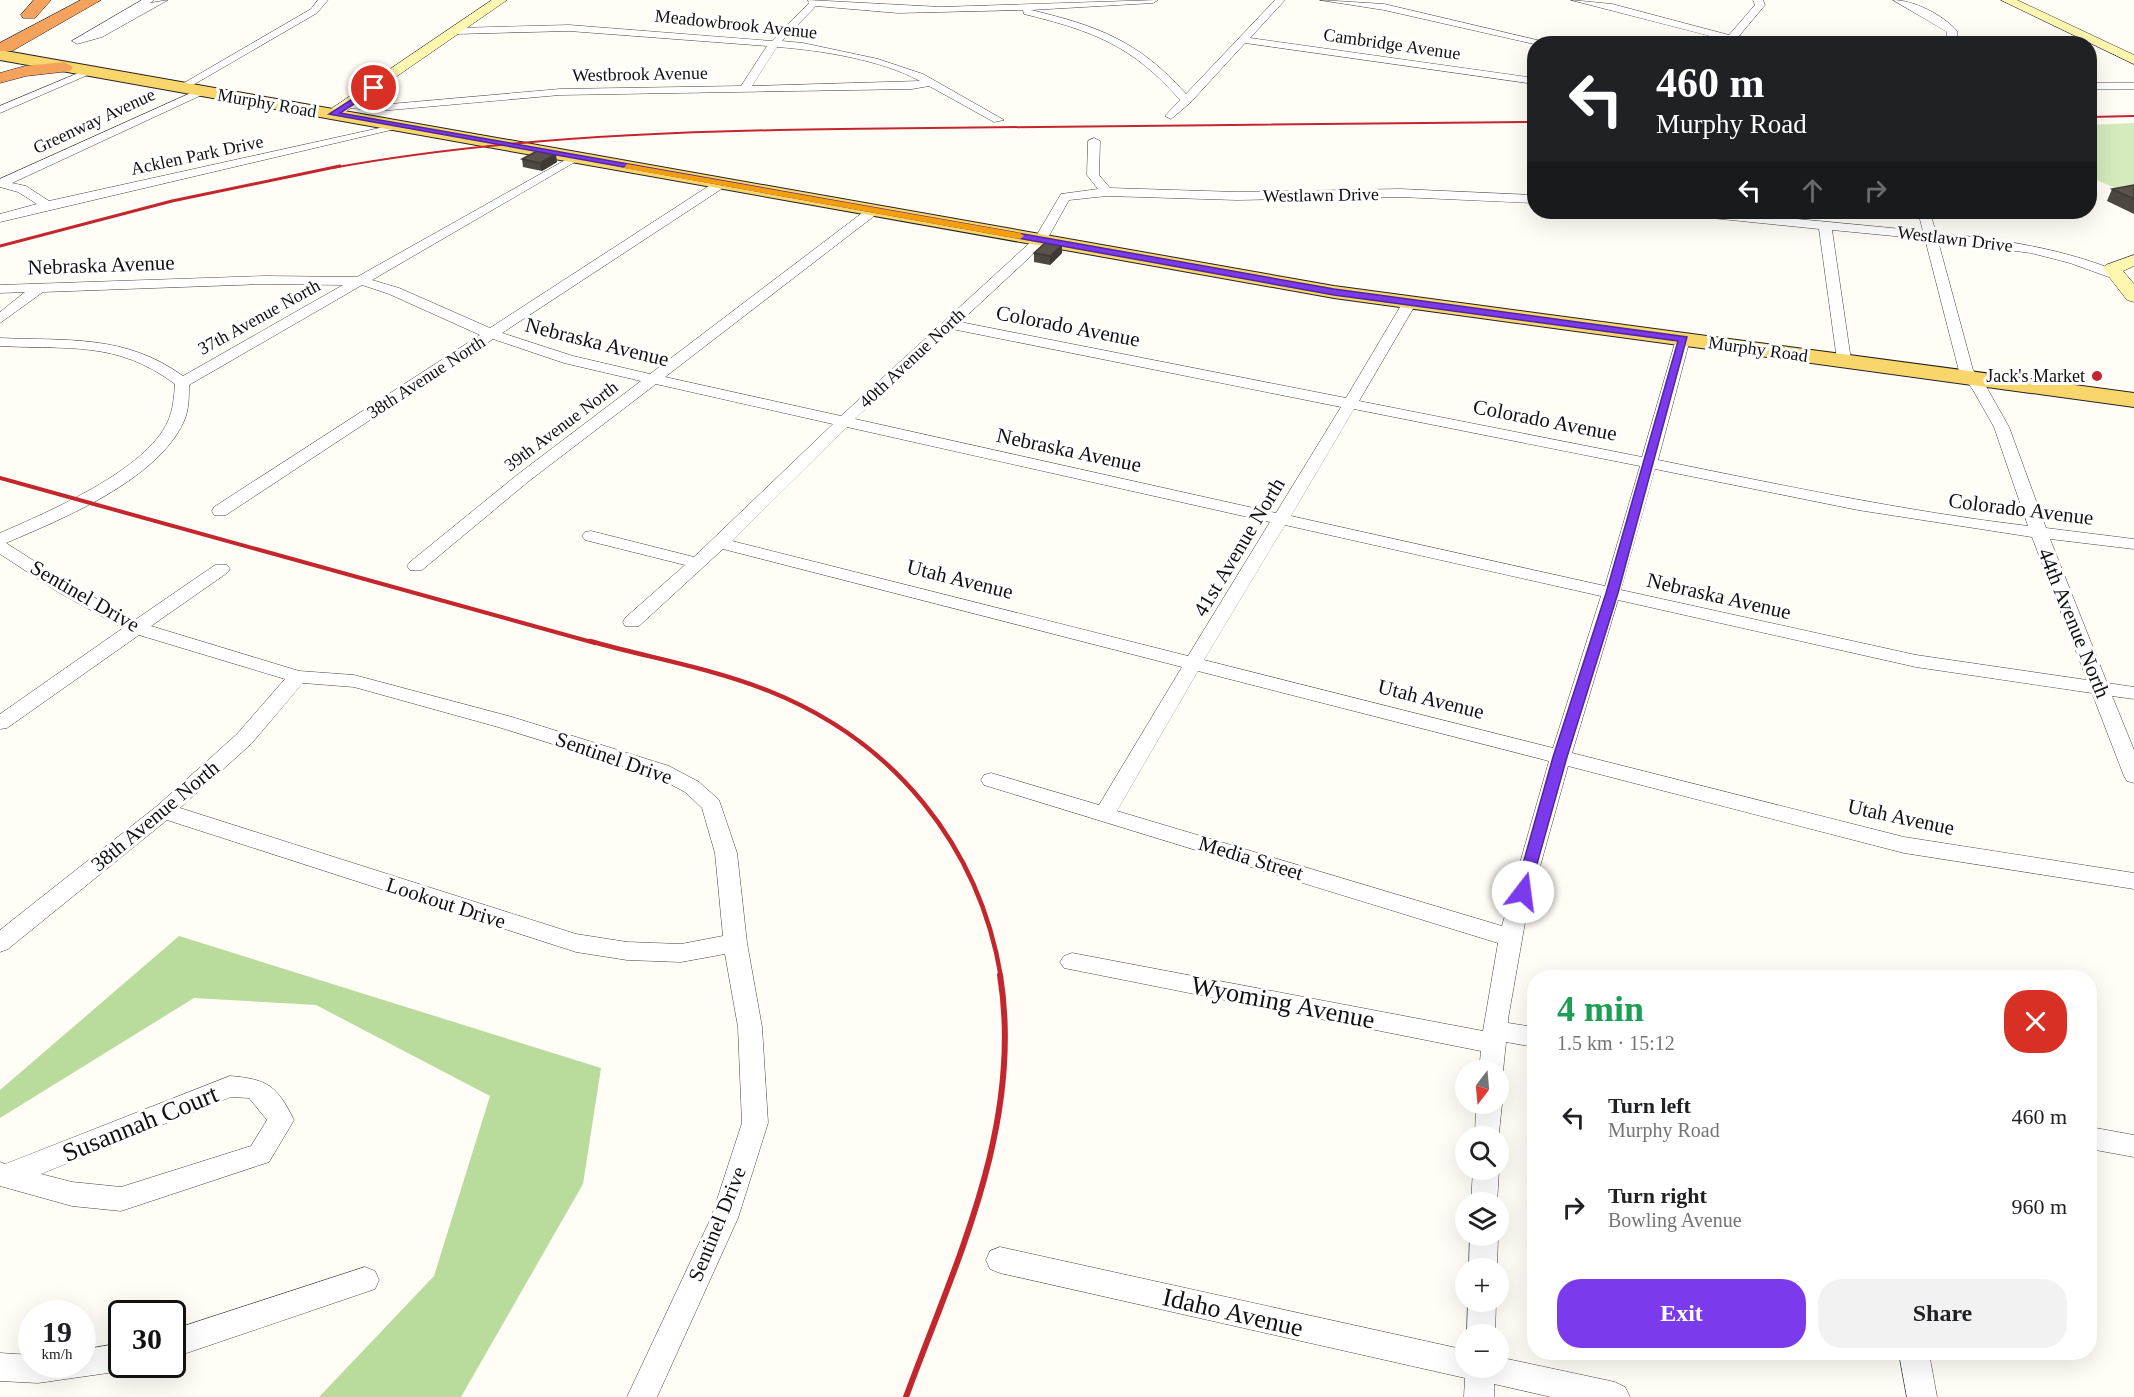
<!DOCTYPE html>
<meta charset="utf-8">
<style>
:root{--surface:#fff;--page:#f2f2f2;--text:#202124;--muted:#757577;--accent:#7c3aed}
body{margin:0;font-family:"Times New Roman",serif;background:var(--page);color:var(--text);height:100vh;display:flex;flex-direction:column;font-size:22px;white-space:nowrap}
*{box-sizing:border-box;margin:0}
p{font-size:20px;color:var(--muted)}
.icon{flex:none;width:33px;height:33px;fill:none;stroke:currentColor;stroke-width:2;stroke-linecap:round;stroke-linejoin:round}
.map{position:relative;flex:1;overflow:hidden}
.sheet{position:absolute;left:1527px;top:970px;width:570px;height:390px;display:flex;flex-direction:column;background:var(--surface);border-radius:24px;box-shadow:0 6px 24px #0002}
.sheet>*{flex:none}
.hud{position:absolute;left:1527px;top:36px;width:570px;height:183px;border-radius:24px;box-shadow:0 6px 24px #0002;background:#202124;color:#fff;overflow:hidden}
.needle{width:39px;rotate:196deg}
.controls{position:absolute;left:1455px;top:1060px;display:grid;gap:12px}
.controls a{display:grid;place-items:center;width:54px;height:54px;border-radius:50%;background:var(--surface);box-shadow:0 6px 24px #0002;font-size:30px}
.speed{position:absolute;left:18px;top:1300px;display:flex;gap:12px;font-size:30px;font-weight:700;text-align:center}
.speed>*{display:grid;place-content:center;width:78px;height:78px;border-radius:50%;background:var(--surface);box-shadow:0 6px 24px #0002;line-height:1}
.speed small{font-size:15px;font-weight:400}
.speed .limit{border:3px solid #111;border-radius:9px;background:#fff;color:#111}
.pin{position:absolute;display:grid;place-items:center;width:51px;height:51px;color:#fff;margin:-26px;border:3px solid #fff;border-radius:50%;box-shadow:0 2px 6px #0007}
.me{position:absolute;width:66px;margin:-33px;rotate:15deg;stroke-linejoin:round;filter:drop-shadow(0 0 4px #0008)}
.turn{display:flex;align-items:center;gap:21px;height:126px;padding:0 30px;font-size:27px}
.turn .icon{width:78px;height:78px;stroke-width:2.5}
.turn b{display:block;font-size:42px;line-height:51px}
.lanes{display:flex;align-items:center;height:57px;padding:0 30px;background:#0003;justify-content:center;gap:30px;direction:ltr}
.lanes .off{opacity:.35}
.round{display:grid;place-items:center;flex:none;width:63px;height:63px;border-radius:24px;background:var(--page)}
.headline{display:flex;align-items:center;justify-content:space-between;height:102px;padding:0 30px}
h1{font-size:36px;font-weight:700;line-height:45px;color:#1e9e55}
.action{display:flex;gap:12px;margin-top:auto;padding:12px 30px}
.action a{flex:1;height:69px;border-radius:24px;background:var(--accent);color:#fff;font-size:24px;font-weight:700;line-height:69px;text-align:center}
.action a+a{background:var(--page);color:var(--text)}
ul{padding:0;list-style:none}
li{display:flex;align-items:center;gap:18px;height:90px;padding:0 30px}
li div{flex:1}
li b{display:block;font-size:22px}
li em{font-style:normal}
.map>svg:first-child{display:block}
.green{fill:#d5ebbd}
.forest{fill:#b9dc9c}
.lines{fill:none;stroke-linecap:round;stroke-linejoin:round}
.street-casing{stroke:#444;stroke-width:1}
.secondary-casing{stroke:#333;stroke-width:1}
.primary-casing{stroke:#222;stroke-width:2}
.highway-casing{stroke:#222;stroke-width:1}
.street{fill:#fff;fill-rule:evenodd}
.secondary{fill:#fff6b0;fill-rule:evenodd}
.primary{fill:#f9d66b;fill-rule:evenodd}
.highway{fill:#f5a25d;fill-rule:evenodd}
.rail-far4{stroke:#c4262e;stroke-width:2}
.rail-far3{stroke:#c4262e;stroke-width:3}
.rail-far2{stroke:#c4262e;stroke-width:4}
.rail-far1{stroke:#c4262e;stroke-width:4.5}
.rail{stroke:#c4262e;stroke-width:6}
.wall{fill:#4d4742}
.shaded-wall{fill:#3f3936}
.building{fill:#5a524d;stroke:#3f3936;stroke-width:1.5}
.route{fill:#7c3aed;stroke:#51269a;stroke-width:1.5}
.slow{fill:#f59e0b}
.poi-dot{fill:#c4262e;stroke:#fff;stroke-width:2}
.labels{text-anchor:middle;stroke-width:6;stroke-linejoin:round;paint-order:stroke}
.far-street-label{font-size:18px;fill:#111;stroke:#fff}
.far-poi-label{font-size:18px;fill:#111;stroke:#fff;text-anchor:end}
.street-label{font-size:21px;fill:#111;stroke:#fff}
.near-street-label{font-size:26px;fill:#111;stroke:#fff}
</style>
<div class="map">
<svg width="2134" height="1397" viewBox="0 0 2134 1397">
<rect width="100%" height="100%" fill="#fffdf5"/>
<path class="green" d="M 2134,123 L 2134,196 L 2094,179 L 2096,171 L 2090,150 L 2090,125 Z"/>
<path class="forest" d="M 179,936 L 601,1068 L 583,1184 L 461,1397 L 319,1397 L 434,1276 L 490,1096 L 316,1005 L 194,998 L 0,1118 L 0,1090 Z"/>
<g class="lines">
<defs>
<path id="street" d="M 142,0 L 154,0 L 150,3 L 168,0 L 102,37 L 77,44 L 72,41 Z
M 318,0 L 328,0 L 317,13 L 186,89 L 177,87 L 311,9 Z
M 808,0 L 941,7 L 1158,0 L 1153,3 L 1031,10 C 1098,26 1139,41 1186,94 L 1275,0 L 1285,0 L 1250,38 L 1534,78 L 1534,84 L 1245,43 L 1190,103 L 1171,119 L 1165,116 L 1180,100 C 1132,45 1093,31 1024,14 L 1023,10 L 898,13 L 816,6 L 782,41 L 803,43 L 878,59 L 923,74 L 1004,120 L 994,122 L 929,86 L 912,89 L 560,95 L 379,111 L 350,108 L 345,105 L 350,102 L 379,105 L 560,89 L 741,86 L 767,46 L 569,31 L 456,34 L 451,31 L 456,28 L 569,25 L 772,41 L 809,3 ZM 777,47 C 820,50 882,60 920,81 L 752,86 Z
M 1320,0 L 1384,4 L 1554,44 L 1534,44 L 1384,10 Z
M 1571,0 L 1612,4 L 1729,35 L 1755,5 L 1753,0 L 1763,0 L 1765,5 L 1739,36 L 1803,44 L 1722,44 L 1725,40 Z
M 1893,0 C 1914,0 1943,15 1957,31 L 1957,39 L 1950,44 L 1935,44 L 1947,37 L 1947,32 Z
M 88,69 L 97,71 L 0,113 L 0,106 Z
M 2090,83 L 2134,83 L 2134,89 L 2090,89 Z
M 202,88 L 207,91 L 206,93 L 12,183 L 26,186 L 49,201 L 402,123 L 408,126 L 0,222 L 0,214 L 37,204 L 18,192 L 0,187 L 0,179 Z
M 1094,138 L 1100,141 L 1099,175 L 1110,188 L 1237,192 L 1400,189 L 1534,195 L 1534,203 L 1400,197 L 1237,200 L 1107,196 L 1069,200 L 1045,243 L 960,322 L 1346,398 L 1403,302 L 1410,298 L 1417,302 L 1359,401 L 1642,457 L 1676,339 L 1683,335 L 1690,339 L 1658,460 C 1781,485 1903,511 2028,526 L 1994,427 L 1973,390 L 1959,371 L 1925,239 L 1832,230 L 1851,360 L 1844,364 L 1837,360 L 1819,229 L 1692,216 L 1686,212 L 1724,212 L 1923,231 L 1918,212 L 1930,212 L 1936,233 C 2000,239 2062,248 2122,273 L 2124,276 L 2117,280 L 2070,263 L 2031,253 L 1938,241 L 1973,370 L 1987,388 L 2009,427 L 2046,528 L 2134,539 L 2134,549 L 2050,539 L 2107,683 L 2134,687 L 2134,699 L 2112,696 L 2134,750 L 2134,783 L 2127,781 L 2124,776 L 2092,693 L 1916,667 L 1618,600 L 1572,753 L 1904,837 L 2134,873 L 2134,889 L 1904,853 L 1568,766 L 1526,917 L 1508,1019 L 1508,1023 L 1534,1027 L 1534,1047 L 1506,1042 L 1503,1071 L 1500,1078 L 1498,1071 L 1479,1071 L 1481,1051 L 1064,968 L 1060,962 L 1064,956 L 1072,953 L 1483,1031 L 1498,943 L 984,785 L 981,780 L 984,775 L 991,773 L 1099,805 L 1182,667 L 723,549 L 639,626 L 625,626 L 623,622 L 625,618 L 685,565 L 585,540 L 582,536 L 585,532 L 591,531 L 694,557 L 833,424 L 656,384 L 529,481 L 422,570 L 410,570 L 407,566 L 410,562 L 517,475 L 641,381 L 564,363 L 493,339 L 226,515 L 214,515 L 212,511 L 214,507 L 480,335 L 389,294 L 362,285 L 189,385 C 189,397 189,410 184,421 C 158,480 62,519 6,543 L 70,584 L 135,620 L 215,565 L 227,565 L 230,569 L 227,573 L 151,626 L 299,671 L 354,675 L 512,717 L 669,766 L 699,782 L 719,800 L 737,853 L 747,943 L 762,1027 L 768,1123 L 738,1218 L 657,1397 L 627,1397 L 711,1218 L 742,1123 L 738,1027 L 725,954 L 681,962 L 627,960 L 576,952 L 167,820 L 8,949 L 0,952 L 0,930 L 157,806 L 237,734 L 285,679 L 139,635 L 7,728 L 0,729 L 0,714 L 123,628 L 58,592 L 0,554 L 0,533 C 48,512 147,470 168,421 C 173,410 174,397 175,384 C 116,340 68,350 0,346 L 0,338 C 67,341 125,334 183,376 L 343,285 L 265,284 L 43,292 L 0,323 L 0,312 L 25,292 L 0,293 L 0,285 L 265,276 L 357,277 L 576,154 L 582,157 L 580,159 L 372,280 L 399,288 L 490,328 L 718,180 L 726,180 L 726,186 L 502,333 L 573,356 L 650,374 L 870,207 L 878,207 L 878,213 L 665,377 L 841,416 L 1035,238 L 1061,194 L 1098,189 L 1087,175 L 1088,141 ZM 952,329 L 1341,407 L 1276,513 L 855,419 ZM 1354,409 L 1640,466 L 1605,586 L 1291,516 ZM 847,427 L 1270,522 L 1188,656 L 732,541 ZM 1655,469 L 1858,510 L 2032,537 L 2087,680 L 1916,655 L 1621,590 ZM 1285,525 L 1601,596 L 1553,748 L 1204,660 ZM 1198,671 L 1549,761 L 1502,926 L 1117,811 ZM 303,683 L 354,687 L 498,727 L 655,776 L 685,792 L 702,808 L 715,853 L 723,936 L 681,944 L 627,942 L 576,934 L 180,808 L 251,744 Z
M 230,1076 C 268,1079 277,1086 294,1120 L 269,1162 L 121,1211 L 72,1206 L 0,1186 L 0,1162 L 5,1164 ZM 231,1097 L 249,1098 L 267,1120 L 251,1146 L 121,1187 L 72,1182 L 41,1174 Z
M 1498,1098 L 1502,1104 L 1498,1142 L 1498,1137 L 1475,1137 L 1476,1104 L 1498,1104 Z
M 2090,1127 L 2134,1135 L 2134,1157 L 2090,1149 Z
M 1498,1169 L 1499,1170 L 1497,1203 L 1471,1203 L 1473,1170 Z
M 1470,1236 L 1498,1236 L 1497,1269 L 1469,1269 Z
M 1000,1247 L 1466,1350 L 1466,1368 L 1498,1368 L 1498,1357 L 1615,1382 L 1625,1387 L 1630,1397 L 1551,1397 L 1494,1384 L 1494,1397 L 1464,1397 L 1465,1378 L 1000,1273 L 990,1269 L 986,1260 L 990,1251 Z
M 365,1267 L 375,1271 L 379,1280 L 375,1289 L 172,1358 L 172,1330 Z
M 1468,1302 L 1496,1302 L 1495,1335 L 1467,1335 Z
M 122,1343 L 122,1365 L 133,1365 L 122,1371 L 38,1383 L 0,1381 L 0,1353 L 32,1355 L 32,1365 L 82,1365 L 82,1350 Z
M 1899,1353 L 1929,1353 L 1937,1397 L 1907,1397 Z"/>
<path id="secondary" d="M 492,0 L 507,0 L 338,117 L 328,117 L 325,114 L 328,111 Z
M 2001,0 L 2017,0 L 2134,55 L 2134,64 Z
M 2134,255 L 2134,266 L 2123,271 L 2134,284 L 2134,302 L 2127,300 L 2103,269 L 2106,265 Z"/>
<path id="primary" d="M 0,50 L 1334,286 L 2134,393 L 2134,407 L 1334,298 L 0,60 Z"/>
<path id="highway" d="M 34,0 L 51,0 L 35,18 L 23,18 L 21,15 Z
M 81,0 L 101,0 L 12,51 L 0,51 L 0,43 Z
M 64,62 L 73,67 L 70,71 L 26,76 L 0,83 L 0,73 L 25,66 Z"/>
</defs>
<use href="#street" class="street-casing"/>
<use href="#secondary" class="secondary-casing"/>
<use href="#primary" class="primary-casing"/>
<use href="#highway" class="highway-casing"/>
<use href="#street" class="street"/>
<use href="#secondary" class="secondary"/>
<use href="#primary" class="primary"/>
<use href="#highway" class="highway"/>
<path class="rail-far4" d="M 2090,117 L 2134,116
M 332,168 C 529,132 729,130 929,128 C 1131,126 1332,124 1534,122"/>
<path class="rail-far3" d="M 0,246 L 172,201 L 340,166"/>
<path class="rail-far2" d="M 0,478 L 595,643"/>
<path class="rail-far1" d="M 590,641 C 650,658 711,668 769,691 C 894,741 979,845 1001,977"/>
<path class="rail" d="M 906,1397 C 956,1261 1024,1124 1000,975"/>
</g>
<path class="wall" d="M 522,159 L 557,162 L 542,171 L 523,167 Z
M 2134,185 L 2134,214 L 2107,201 L 2112,189 Z
M 1062,245 L 1062,253 L 1050,265 L 1034,262 L 1034,253 Z"/>
<path class="shaded-wall" d="M 556,154 L 557,162 L 542,171 L 540,163 Z
M 1062,245 L 1062,253 L 1050,265 L 1050,256 Z"/>
<path class="building" d="M 537,151 L 556,154 L 540,163 L 522,159 Z
M 2134,185 L 2134,199 L 2112,189 Z
M 1046,242 L 1062,245 L 1050,256 L 1034,253 Z"/>
<path class="route" d="M 374,85 L 377,89 L 340,113 L 1334,289 L 1687,337 L 1618,593 L 1567,757 L 1528,896 L 1517,896 L 1515,892 L 1553,757 L 1606,593 L 1678,341 L 1334,295 L 329,114 Z"/>
<path class="slow" d="M 627,164 L 1020,233 L 1024,236 L 1020,239 L 624,168 Z"/>
<circle class="poi-dot" cx="2097" cy="376" r="6"/>
<g class="labels">
<g class="far-street-label">
<text transform="translate(736 24) rotate(6)" y="6">Meadowbrook Avenue</text>
<text transform="translate(1392 44) rotate(8)" y="6">Cambridge Avenue</text>
<text transform="translate(640 74) rotate(-1)" y="6">Westbrook Avenue</text>
<text transform="translate(267 103) rotate(10)" y="6">Murphy Road</text>
<text transform="translate(94 121) rotate(-25)" y="6">Greenway Avenue</text>
<text transform="translate(197 155) rotate(-12)" y="6">Acklen Park Drive</text>
<text transform="translate(1321 195) rotate(-1)" y="6">Westlawn Drive</text>
<text transform="translate(1955 239) rotate(7)" y="6">Westlawn Drive</text>
<text transform="translate(259 317) rotate(-29)" y="6">37th Avenue North</text>
<text transform="translate(1758 349) rotate(8)" y="6">Murphy Road</text>
<text transform="translate(912 358) rotate(-43)" y="6">40th Avenue North</text>
<text transform="translate(426 377) rotate(-33)" y="6">38th Avenue North</text>
<text transform="translate(561 426) rotate(-37)" y="6">39th Avenue North</text>
</g>
<g class="far-poi-label">
<text x="2085" y="382">Jack's Market</text>
</g>
<g class="street-label">
<text transform="translate(101 265) rotate(-2)" y="7">Nebraska Avenue</text>
<text transform="translate(1068 326) rotate(11)" y="7">Colorado Avenue</text>
<text transform="translate(597 342) rotate(14)" y="7">Nebraska Avenue</text>
<text transform="translate(1545 420) rotate(11)" y="7">Colorado Avenue</text>
<text transform="translate(1069 450) rotate(12)" y="7">Nebraska Avenue</text>
<text transform="translate(2021 509) rotate(7)" y="7">Colorado Avenue</text>
<text transform="translate(1239 547) rotate(-59)" y="7">41st Avenue North</text>
<text transform="translate(960 579) rotate(14)" y="7">Utah Avenue</text>
<text transform="translate(85 596) rotate(30)" y="7">Sentinel Drive</text>
<text transform="translate(1719 596) rotate(13)" y="7">Nebraska Avenue</text>
<text transform="translate(2074 623) rotate(68)" y="7">44th Avenue North</text>
<text transform="translate(1431 699) rotate(14)" y="7">Utah Avenue</text>
<text transform="translate(614 758) rotate(19)" y="7">Sentinel Drive</text>
<text transform="translate(155 816) rotate(-40)" y="7">38th Avenue North</text>
<text transform="translate(1901 817) rotate(12)" y="7">Utah Avenue</text>
<text transform="translate(1251 858) rotate(17)" y="7">Media Street</text>
<text transform="translate(446 903) rotate(18)" y="7">Lookout Drive</text>
<text transform="translate(717 1224) rotate(-68)" y="7">Sentinel Drive</text>
</g>
<g class="near-street-label">
<text transform="translate(1283 1002) rotate(11)" y="9">Wyoming Avenue</text>
<text transform="translate(140 1123) rotate(-22)" y="9">Susannah Court</text>
<text transform="translate(1233 1312) rotate(13)" y="9">Idaho Avenue</text>
</g>
</g>
</svg>
<div class="controls">
<a><svg class="needle" viewBox="-14 -14 28 28"><path d="M0-13l5 13h-10z" fill="#e53935"/><path d="M0 13l5-13h-10z" fill="#757577"/></svg></a>
<a><svg class="icon" aria-label="search" viewBox="0 0 24 24"><circle cx="10" cy="10" r="6"/><path d="M15 15l6 6"/></svg></a>
<a><svg class="icon" aria-label="layers" viewBox="0 0 24 24"><path d="M12 4l9 5-9 5-9-5zM3 14l9 5 9-5"/></svg></a>
<a>+</a>
<a>−</a>
</div>
<div class="speed"><div>19<small>km/h</small></div><div class="limit">30</div></div>
<div class="pin" style="left:374px;top:88px;background:#d93025"><svg class="icon" aria-label="arrive" viewBox="0 0 24 24"><path d="M6 21V4h12l-3 4 3 4H6"/></svg></div>
<svg class="me" style="left:1523px;top:892px" viewBox="-20 -20 40 40"><circle r="19" fill="#fff"/><path d="M0-13L10 11 0 6-10 11z" fill="#7c3aed"/></svg>
<div class="hud">
<div class="turn"><svg class="icon" aria-label="left" viewBox="0 0 24 24"><path d="M17 20v-9H6M10 6l-5 5 5 5"/></svg><div><b>460 m</b>Murphy Road</div></div>
<div class="lanes"><svg class="icon" aria-label="left" viewBox="0 0 24 24"><path d="M17 20v-9H6M10 6l-5 5 5 5"/></svg><svg class="icon off" aria-label="ahead" viewBox="0 0 24 24"><path d="M12 20V5M6 11l6-6 6 6"/></svg><svg class="icon off" aria-label="right" viewBox="0 0 24 24"><path d="M7 20v-9h11M14 6l5 5-5 5"/></svg></div>
</div>
<section class="sheet">
<div class="headline"><div><h1>4 min</h1><p>1.5 km · 15:12</p></div><a class="round" style="background:#d93025;color:#fff"><svg class="icon" aria-label="close" viewBox="0 0 24 24"><path d="M6 6l12 12M18 6L6 18"/></svg></a></div>
<ul>
<li><svg class="icon" aria-label="left" viewBox="0 0 24 24"><path d="M17 20v-9H6M10 6l-5 5 5 5"/></svg><div><b>Turn left</b><p>Murphy Road</p></div><em>460 m</em></li>
<li><svg class="icon" aria-label="right" viewBox="0 0 24 24"><path d="M7 20v-9h11M14 6l5 5-5 5"/></svg><div><b>Turn right</b><p>Bowling Avenue</p></div><em>960 m</em></li>
</ul>
<div class="action"><a>Exit</a><a>Share</a></div>
</section>
</div>
